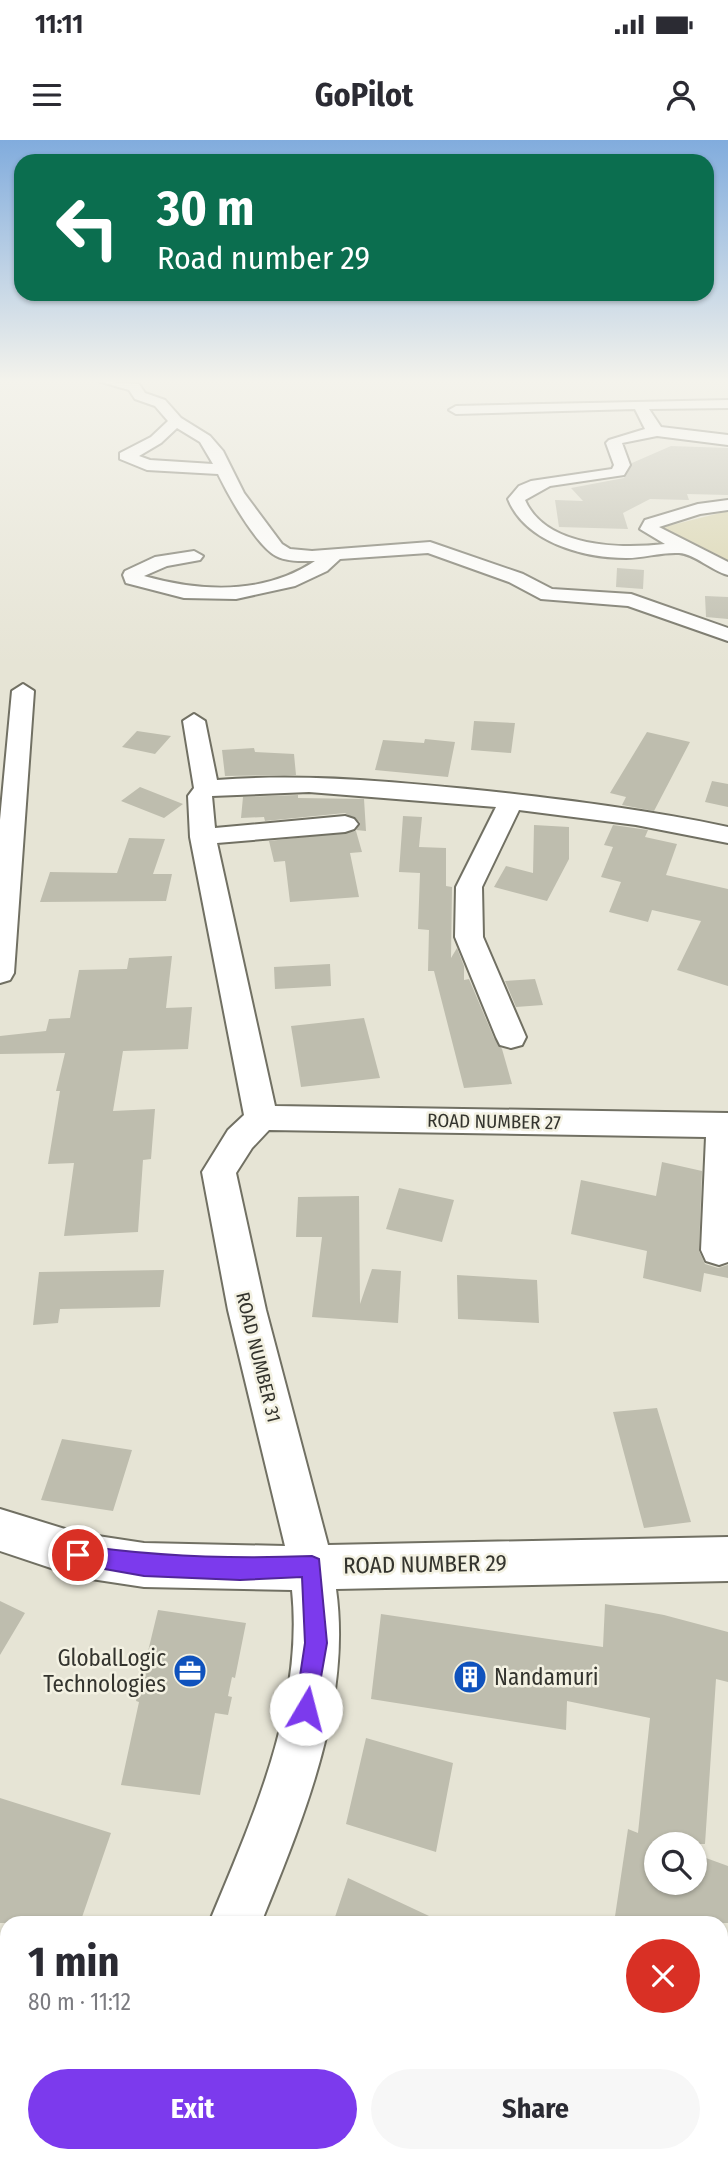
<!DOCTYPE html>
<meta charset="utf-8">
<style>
:root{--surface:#fff;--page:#f7f7f7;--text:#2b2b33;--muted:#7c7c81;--accent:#7c3aed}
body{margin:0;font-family:"Fira Sans Condensed",sans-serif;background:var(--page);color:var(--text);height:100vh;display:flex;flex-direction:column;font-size:26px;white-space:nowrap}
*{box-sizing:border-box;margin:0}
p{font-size:23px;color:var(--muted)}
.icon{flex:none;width:38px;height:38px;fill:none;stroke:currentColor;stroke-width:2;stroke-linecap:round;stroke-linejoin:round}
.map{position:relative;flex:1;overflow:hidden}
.drawer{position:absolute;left:0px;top:1776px;width:728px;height:247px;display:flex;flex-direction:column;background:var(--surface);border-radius:21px 21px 0 0;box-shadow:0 2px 5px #0004}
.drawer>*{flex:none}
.guide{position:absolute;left:14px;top:14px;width:700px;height:147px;border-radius:21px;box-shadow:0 2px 5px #0004;background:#0b6e4f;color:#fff;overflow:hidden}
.buttons{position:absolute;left:644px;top:1692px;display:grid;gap:14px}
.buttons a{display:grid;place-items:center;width:63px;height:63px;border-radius:50%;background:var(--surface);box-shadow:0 2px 5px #0004;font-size:35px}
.pin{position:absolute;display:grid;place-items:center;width:60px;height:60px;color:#fff;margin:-30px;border:4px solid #fff;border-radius:50%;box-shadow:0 2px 7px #0007}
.me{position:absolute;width:77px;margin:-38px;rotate:8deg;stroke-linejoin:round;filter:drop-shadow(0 0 5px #0008)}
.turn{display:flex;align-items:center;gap:24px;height:147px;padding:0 28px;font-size:32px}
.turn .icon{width:91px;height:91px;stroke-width:2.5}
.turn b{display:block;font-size:49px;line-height:60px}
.round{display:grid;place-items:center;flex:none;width:74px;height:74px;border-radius:37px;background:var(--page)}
.head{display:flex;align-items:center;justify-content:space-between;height:119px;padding:0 28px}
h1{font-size:42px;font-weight:700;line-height:52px}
.primary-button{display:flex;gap:14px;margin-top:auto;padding:14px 28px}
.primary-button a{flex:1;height:80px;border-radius:42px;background:var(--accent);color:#fff;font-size:28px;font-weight:700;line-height:80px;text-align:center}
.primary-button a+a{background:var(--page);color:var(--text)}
.status{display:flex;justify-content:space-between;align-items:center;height:49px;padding:0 35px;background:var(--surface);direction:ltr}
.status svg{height:19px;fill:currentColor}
header{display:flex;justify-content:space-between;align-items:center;height:91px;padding:0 28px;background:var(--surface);font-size:32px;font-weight:700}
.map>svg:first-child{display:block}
.green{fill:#d7d2aa}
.building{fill:#bebdae}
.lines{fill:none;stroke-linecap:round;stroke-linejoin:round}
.minor-casing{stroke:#717063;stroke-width:4}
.minor{fill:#fff;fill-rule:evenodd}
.route{fill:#7c3aed;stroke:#51269a;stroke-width:2}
.labels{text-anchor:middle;stroke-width:5;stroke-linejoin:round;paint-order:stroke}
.street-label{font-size:19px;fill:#34342e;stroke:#f3f1e2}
.near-street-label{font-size:23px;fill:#34342e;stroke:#f3f1e2}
.near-poi-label{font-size:23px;fill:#34342e;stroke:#f3f1e2;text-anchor:end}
</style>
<div class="status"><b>11:11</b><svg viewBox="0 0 49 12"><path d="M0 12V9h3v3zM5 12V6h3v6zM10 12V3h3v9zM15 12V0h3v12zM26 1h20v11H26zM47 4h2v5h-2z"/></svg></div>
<header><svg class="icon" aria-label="menu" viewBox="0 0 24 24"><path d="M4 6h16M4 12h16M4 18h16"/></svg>GoPilot<svg class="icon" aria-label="person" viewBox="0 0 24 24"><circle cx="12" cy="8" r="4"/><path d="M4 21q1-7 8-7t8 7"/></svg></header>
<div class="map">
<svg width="728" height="2022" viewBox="0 0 728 2022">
<rect width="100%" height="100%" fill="#e6e4d5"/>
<path class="green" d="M 728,371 L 728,421 L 672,396 L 664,387 Z"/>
<path class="building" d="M 671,306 L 728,308 L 728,355 L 687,354 L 689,360 L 650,359 L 623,373 L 628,389 L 559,387 L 555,360 L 583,361 L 571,348 L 624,338 L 632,323 Z
M 617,428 L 644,430 L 643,449 L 616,447 Z
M 705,456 L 728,457 L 728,479 L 706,477 Z
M 474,581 L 515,583 L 511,613 L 471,610 Z
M 137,591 L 171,596 L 155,614 L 122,607 Z
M 647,592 L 690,602 L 654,671 L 622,665 L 626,657 L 610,653 Z
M 425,599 L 455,602 L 448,637 L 375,630 L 383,600 L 424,603 Z
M 254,608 L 255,612 L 294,614 L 296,635 L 225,636 L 222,610 Z
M 712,641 L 728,644 L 728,667 L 705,662 Z
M 140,647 L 183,664 L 164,678 L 121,661 Z
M 298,655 L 298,658 L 364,659 L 366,691 L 356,690 L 360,682 L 345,673 L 265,681 L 264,677 L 241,678 L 243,657 Z
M 403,676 L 422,677 L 419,707 L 446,708 L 446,746 L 452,747 L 451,818 L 457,808 L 464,826 L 464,840 L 469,839 L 494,898 L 502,909 L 512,944 L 464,948 L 434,831 L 428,831 L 429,790 L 418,789 L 420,733 L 399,732 Z
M 534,685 L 569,687 L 569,719 L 547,761 L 494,747 L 506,726 L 533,733 Z
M 613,685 L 648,690 L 645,697 L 677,704 L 666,735 L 728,749 L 728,846 L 677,830 L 701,781 L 652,770 L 648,782 L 609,772 L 621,742 L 601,737 L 613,707 L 604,705 Z
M 356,691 L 362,712 L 350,713 L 359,757 L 290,762 L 285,721 L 274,722 L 269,701 Z
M 129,698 L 165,699 L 153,734 L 172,734 L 166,761 L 40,762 L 50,732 L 117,733 Z
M 172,816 L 166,868 L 192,867 L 188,909 L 123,911 L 113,971 L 155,969 L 151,1019 L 143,1020 L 138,1092 L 64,1096 L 74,1023 L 48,1024 L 60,951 L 56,951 L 65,913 L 0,914 L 0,896 L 46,891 L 49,879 L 70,878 L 79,830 L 127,829 L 129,818 Z
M 330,824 L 331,846 L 275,849 L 274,827 Z
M 535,839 L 543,865 L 516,867 L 505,841 Z
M 364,878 L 380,938 L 301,947 L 291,886 Z
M 662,1022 L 702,1031 L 699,1111 L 705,1124 L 718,1128 L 728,1125 L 728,1138 L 704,1133 L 701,1152 L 643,1138 L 647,1111 L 571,1094 L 581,1040 L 656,1056 Z
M 399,1048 L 454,1060 L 442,1102 L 386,1089 Z
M 359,1056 L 360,1164 L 372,1129 L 401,1131 L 398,1183 L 312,1177 L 322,1097 L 296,1097 L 298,1057 Z
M 164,1130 L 160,1167 L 60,1169 L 58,1183 L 33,1185 L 39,1132 Z
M 457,1135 L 537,1140 L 539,1183 L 458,1179 Z
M 657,1268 L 691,1382 L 644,1388 L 613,1272 Z
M 62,1299 L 132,1310 L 113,1371 L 41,1360 Z
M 0,1461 L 25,1473 L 0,1515 Z
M 605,1464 L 664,1475 L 728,1492 L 728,1542 L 716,1539 L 705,1704 L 656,1704 L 656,1743 L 695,1743 L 695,1714 L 728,1726 L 728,1783 L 614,1783 L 628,1689 L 638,1693 L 650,1578 L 567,1561 L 566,1590 L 371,1559 L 381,1474 L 603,1507 Z
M 158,1470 L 246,1483 L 235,1538 L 232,1537 L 228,1556 L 232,1557 L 228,1575 L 215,1573 L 200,1655 L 121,1645 L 139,1562 L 136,1561 Z
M 366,1598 L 453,1623 L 436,1712 L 346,1684 Z
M 0,1658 L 111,1693 L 80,1783 L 0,1783 Z
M 348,1738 L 444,1783 L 333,1783 Z"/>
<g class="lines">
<defs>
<path id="minor" d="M 98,241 L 139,244 L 145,253 L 165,260 L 181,278 L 210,296 L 223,311 L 244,353 L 282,404 L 290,409 L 312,411 L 430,402 L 523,434 L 552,449 L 631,454 L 728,488 L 728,501 L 628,466 L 541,459 L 509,442 L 428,413 L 340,419 L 327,431 L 295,446 L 236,459 L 184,458 L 126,443 L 123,435 L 125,431 L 155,417 L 194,411 L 203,416 L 200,420 L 167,426 L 144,436 C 201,452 264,455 315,421 C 303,421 287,422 276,416 C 256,405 228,355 218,334 L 147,330 L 120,319 L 120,313 L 151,297 L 168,281 L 155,266 L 135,259 L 129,250 ZM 177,288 L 200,302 L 213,324 L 150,320 L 139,316 L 161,303 Z
M 728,260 L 728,268 L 649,269 L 661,287 L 728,295 L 728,305 L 657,296 L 622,303 L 630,325 L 624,335 L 550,346 L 525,360 C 546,408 621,409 665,404 L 640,389 L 645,380 L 698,364 L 728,360 L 728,370 L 700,374 L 659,387 L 728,422 L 728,435 C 712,431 695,414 679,413 C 662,412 644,418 626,418 C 583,418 525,402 508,359 L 519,346 L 531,341 L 612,329 L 614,325 L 606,303 L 609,300 L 645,289 L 635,269 L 456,274 L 449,270 L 456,266 Z
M 23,544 L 34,551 L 14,833 L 10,840 L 0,843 L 0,680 L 12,551 Z
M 194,574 L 205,581 L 217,640 C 307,633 397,642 487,651 C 568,660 648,670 728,687 L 728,703 L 636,685 L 519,670 L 482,747 L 483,797 L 526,897 L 522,905 L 511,908 L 500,905 L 496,897 L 455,797 L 456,747 L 496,667 L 309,652 L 212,656 L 215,688 L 345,676 L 354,679 L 358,684 L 354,689 L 345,692 L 217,703 L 275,966 L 728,973 L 728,1122 L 719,1125 L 706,1121 L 701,1110 L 706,997 L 269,990 L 252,1008 L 236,1033 L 266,1170 L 328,1405 L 728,1397 L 728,1441 L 336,1449 C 352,1563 303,1679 261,1783 L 209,1783 C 252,1679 304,1566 292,1450 L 144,1447 L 78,1437 L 0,1411 L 0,1369 L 78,1393 L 144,1403 L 285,1406 L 228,1170 L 202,1032 L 228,990 L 244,975 L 190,697 L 188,656 L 194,648 L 183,581 Z
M 0,1991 L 7,1994 L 7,2016 L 30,2016 L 32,2022 L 0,2022 Z
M 107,2016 L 166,2016 L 164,2022 L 105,2022 Z"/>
</defs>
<use href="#minor" class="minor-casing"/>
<use href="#minor" class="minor"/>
</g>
<linearGradient id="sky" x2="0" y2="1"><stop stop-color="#81acdd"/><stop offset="0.46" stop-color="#f4f3ec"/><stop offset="1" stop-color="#f4f3ec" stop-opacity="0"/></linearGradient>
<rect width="728" height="524" fill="url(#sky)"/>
<path class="route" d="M 78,1405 C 156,1417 233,1419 312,1416 L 319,1419 L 327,1503 L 314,1577 L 306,1580 L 298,1577 L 295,1569 L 305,1503 L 302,1437 L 240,1440 L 144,1436 L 71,1423 L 68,1415 L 71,1408 Z"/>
<defs>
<symbol id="office-disc" viewBox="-11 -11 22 22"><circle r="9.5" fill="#0f52bd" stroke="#f3f1e2"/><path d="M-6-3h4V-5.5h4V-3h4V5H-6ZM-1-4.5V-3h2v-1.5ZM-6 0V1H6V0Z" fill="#fff"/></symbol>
<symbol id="building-disc" viewBox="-11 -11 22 22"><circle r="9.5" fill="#0f52bd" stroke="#f3f1e2"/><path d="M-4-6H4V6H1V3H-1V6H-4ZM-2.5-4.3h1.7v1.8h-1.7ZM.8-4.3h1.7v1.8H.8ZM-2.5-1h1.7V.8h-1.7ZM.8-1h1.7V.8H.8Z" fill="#fff"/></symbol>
</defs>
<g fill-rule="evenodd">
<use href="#office-disc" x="171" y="1512" width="38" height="38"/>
<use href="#building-disc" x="451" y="1518" width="38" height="38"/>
</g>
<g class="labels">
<g class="street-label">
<text transform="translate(494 981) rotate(1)" y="7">ROAD NUMBER 27</text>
<text transform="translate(259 1217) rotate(76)" y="7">ROAD NUMBER 31</text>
</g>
<g class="near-street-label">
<text transform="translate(425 1424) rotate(-1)" y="8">ROAD NUMBER 29</text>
</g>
<g class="near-poi-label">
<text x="166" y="1526">GlobalLogic<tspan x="166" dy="26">Technologies</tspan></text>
<text x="494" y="1545" text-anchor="start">Nandamuri</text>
</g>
</g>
</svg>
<div class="buttons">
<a><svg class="icon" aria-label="search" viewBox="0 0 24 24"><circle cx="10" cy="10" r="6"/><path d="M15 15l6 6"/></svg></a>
</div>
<div class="pin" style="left:78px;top:1415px;background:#d93025"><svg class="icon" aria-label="arrive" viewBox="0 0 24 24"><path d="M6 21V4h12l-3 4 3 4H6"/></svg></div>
<svg class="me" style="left:306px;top:1569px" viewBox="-20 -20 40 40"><circle r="19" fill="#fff"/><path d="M0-13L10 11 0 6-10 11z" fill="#7c3aed"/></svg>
<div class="guide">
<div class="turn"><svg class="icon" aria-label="left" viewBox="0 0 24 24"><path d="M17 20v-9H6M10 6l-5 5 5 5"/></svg><div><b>30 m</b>Road number 29</div></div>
</div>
<section class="drawer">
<div class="head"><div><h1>1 min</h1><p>80 m · 11:12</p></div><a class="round" style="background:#d93025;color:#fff"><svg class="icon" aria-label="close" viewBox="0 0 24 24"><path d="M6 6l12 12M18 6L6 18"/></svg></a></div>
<div class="primary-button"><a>Exit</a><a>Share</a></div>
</section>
</div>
